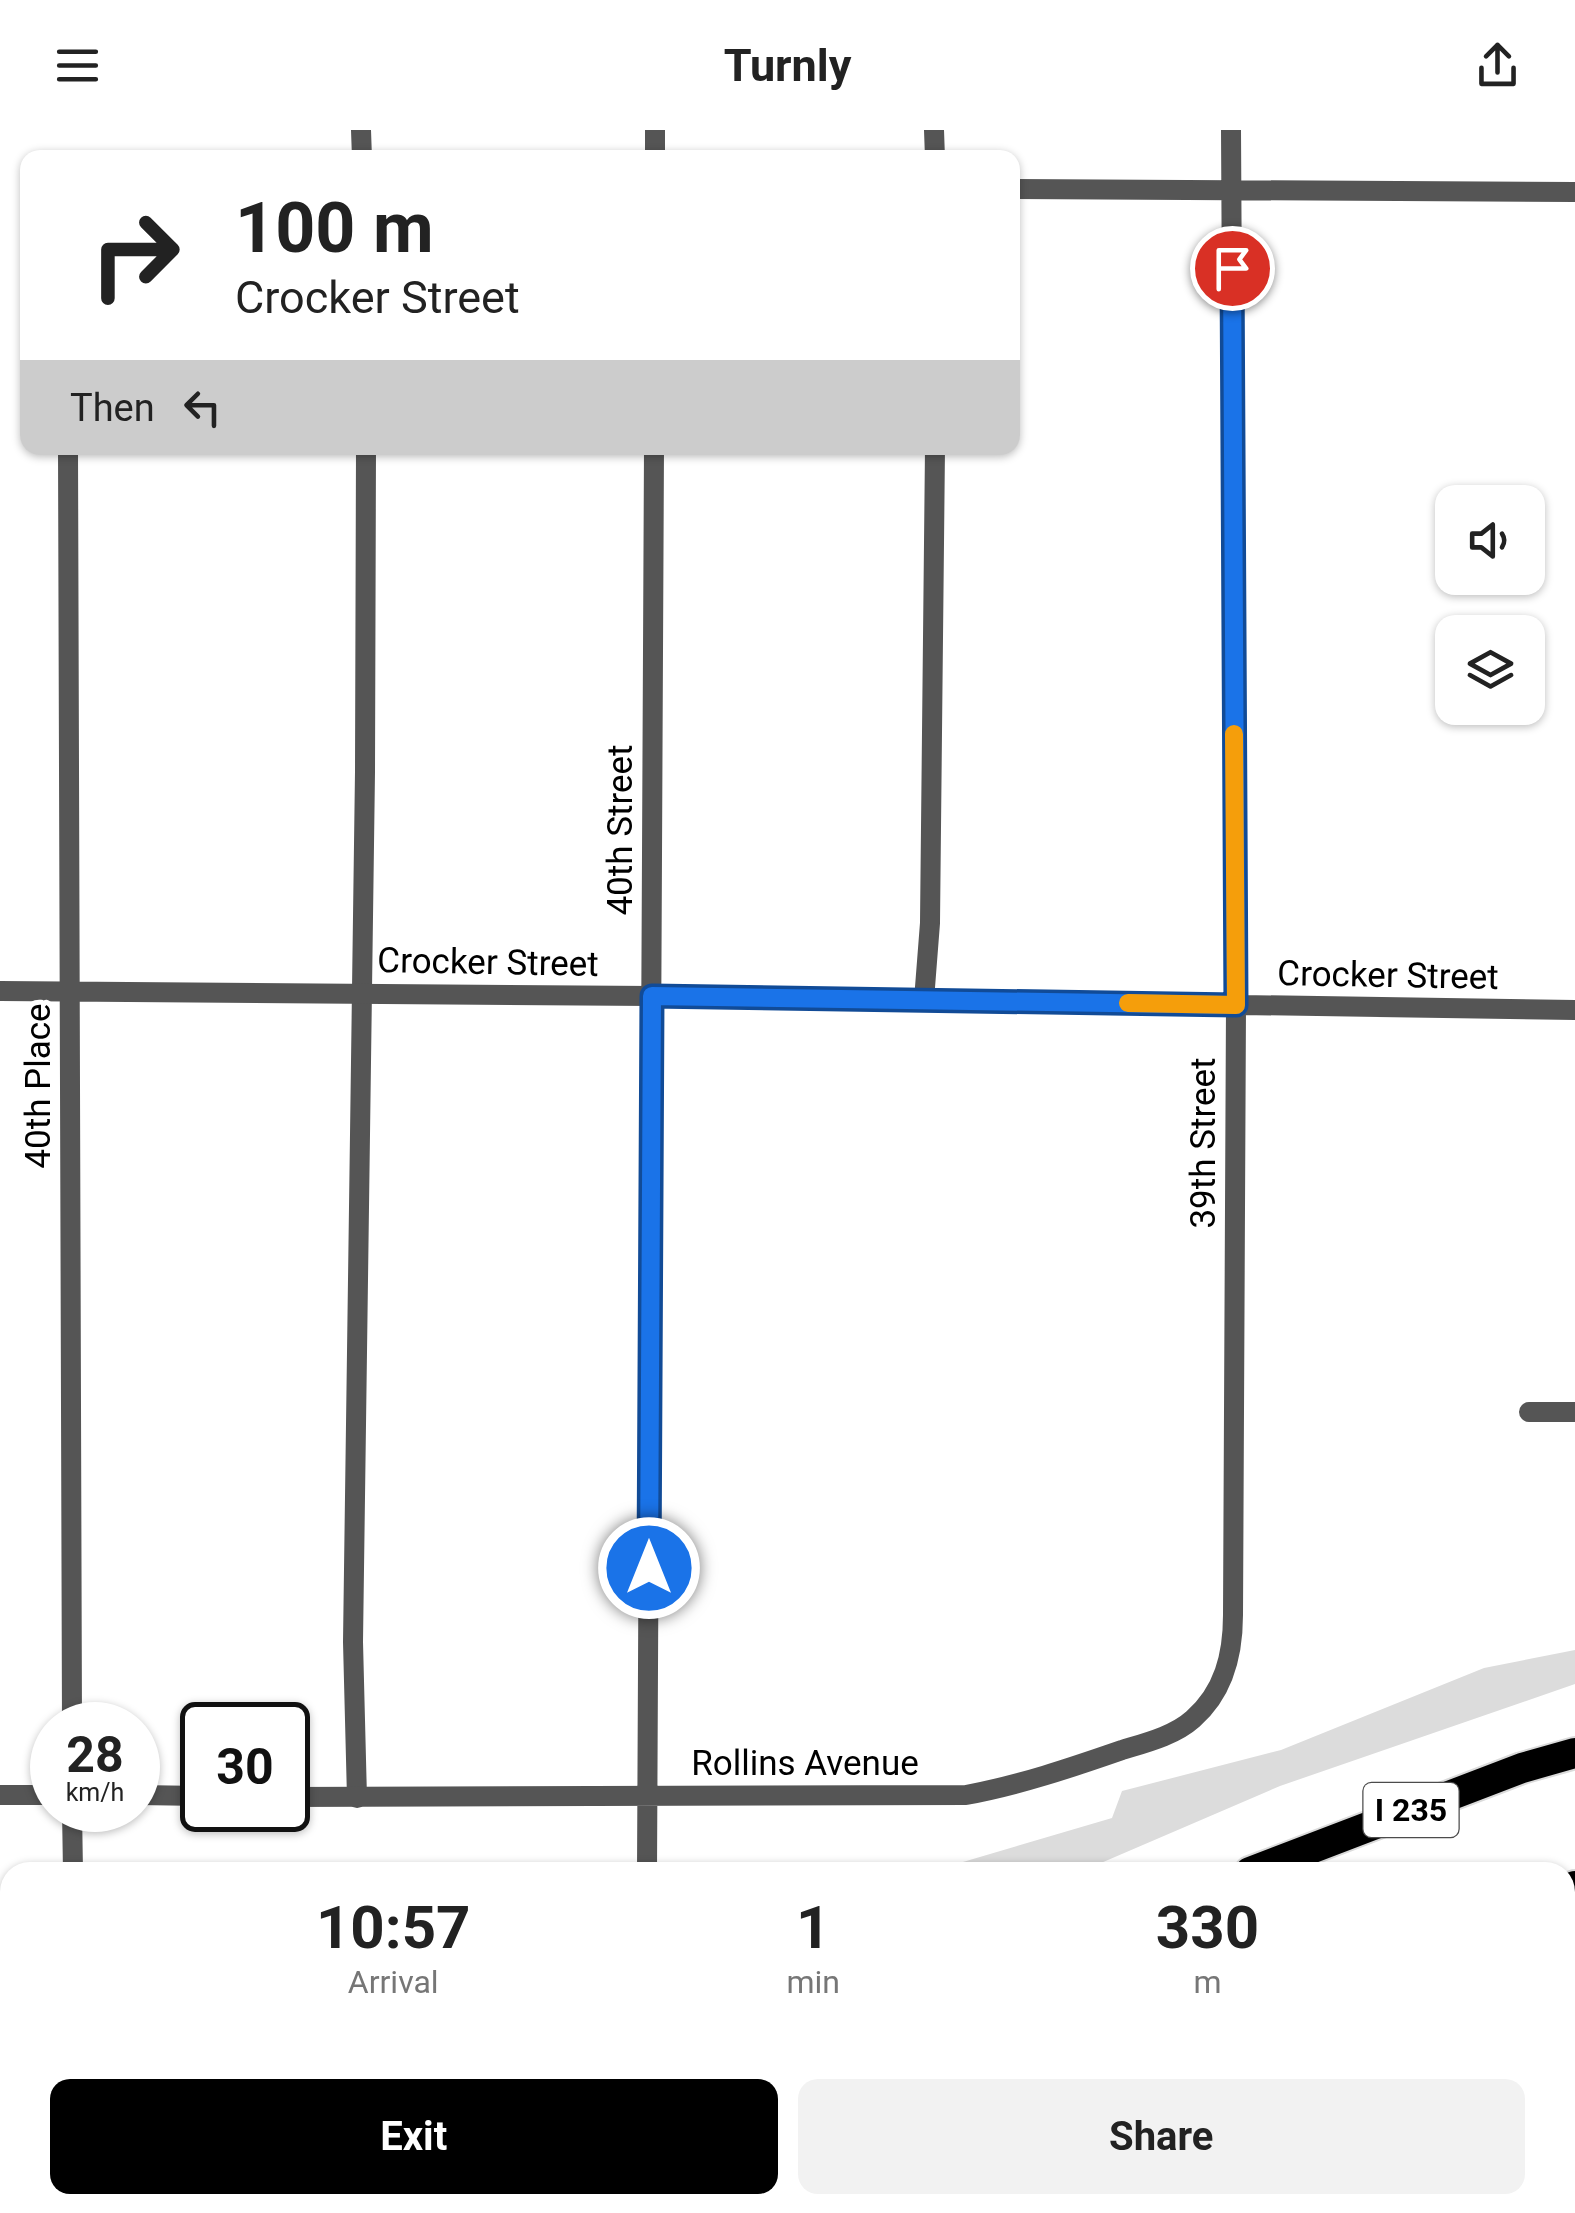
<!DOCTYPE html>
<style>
:root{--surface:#fff;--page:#f2f2f2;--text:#222;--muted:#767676;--accent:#000}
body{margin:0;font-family:Roboto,sans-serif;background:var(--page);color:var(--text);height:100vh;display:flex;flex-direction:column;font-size:38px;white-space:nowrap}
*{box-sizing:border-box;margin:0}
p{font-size:32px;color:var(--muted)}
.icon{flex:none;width:55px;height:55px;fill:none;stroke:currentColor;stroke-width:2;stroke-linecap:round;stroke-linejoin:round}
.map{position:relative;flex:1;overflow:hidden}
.sheet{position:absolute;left:0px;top:1732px;width:1575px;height:352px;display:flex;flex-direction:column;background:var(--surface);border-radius:30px 30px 0 0;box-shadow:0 2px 8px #0004}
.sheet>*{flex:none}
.banner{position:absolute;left:20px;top:20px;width:1000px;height:305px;border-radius:20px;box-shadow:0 2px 8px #0004;background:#fff;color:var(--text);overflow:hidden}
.controls{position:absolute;left:1435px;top:355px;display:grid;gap:20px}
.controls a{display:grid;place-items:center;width:110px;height:110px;border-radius:20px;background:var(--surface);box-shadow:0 2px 8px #0004;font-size:50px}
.speed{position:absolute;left:30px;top:1572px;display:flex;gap:20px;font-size:50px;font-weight:700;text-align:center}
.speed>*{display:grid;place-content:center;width:130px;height:130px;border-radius:50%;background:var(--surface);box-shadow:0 2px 8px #0004;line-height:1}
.speed small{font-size:25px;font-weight:400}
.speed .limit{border:5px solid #111;border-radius:15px;background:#fff;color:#111}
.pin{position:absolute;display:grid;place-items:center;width:85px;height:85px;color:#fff;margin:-42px;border:5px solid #fff;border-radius:50%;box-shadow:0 2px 10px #0007}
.me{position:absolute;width:110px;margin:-55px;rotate:0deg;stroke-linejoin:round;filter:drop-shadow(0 0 8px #0008)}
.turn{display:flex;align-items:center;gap:35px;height:210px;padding:0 50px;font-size:45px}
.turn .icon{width:130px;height:130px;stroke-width:2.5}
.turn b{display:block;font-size:70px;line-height:85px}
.then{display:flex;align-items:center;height:95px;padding:0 50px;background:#0003;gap:20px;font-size:38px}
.eta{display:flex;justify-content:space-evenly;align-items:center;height:170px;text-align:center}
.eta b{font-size:60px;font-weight:700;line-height:70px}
.primary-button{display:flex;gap:20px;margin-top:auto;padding:20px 50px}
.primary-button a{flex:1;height:115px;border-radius:20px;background:var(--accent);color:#fff;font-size:40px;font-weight:700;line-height:115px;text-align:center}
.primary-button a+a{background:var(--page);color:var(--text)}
header{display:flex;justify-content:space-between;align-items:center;height:130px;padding:0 50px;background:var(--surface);font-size:45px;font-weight:700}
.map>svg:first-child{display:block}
.green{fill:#dcdcdc}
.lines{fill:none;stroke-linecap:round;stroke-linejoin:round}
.motorway-casing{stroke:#dbdbdb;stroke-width:34}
.path{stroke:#777;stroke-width:6;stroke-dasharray:2.5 5;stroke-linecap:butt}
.service{stroke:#555;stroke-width:20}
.minor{stroke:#555;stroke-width:20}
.motorway{stroke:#000;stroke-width:30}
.route-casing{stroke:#114b97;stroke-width:25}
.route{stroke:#1a73e8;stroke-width:18}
.slow{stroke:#f59e0b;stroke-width:18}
.labels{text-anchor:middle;stroke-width:10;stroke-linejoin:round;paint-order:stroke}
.shield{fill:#fff;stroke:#4c4c4c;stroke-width:2.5}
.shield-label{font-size:32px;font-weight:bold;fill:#000}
.street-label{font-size:35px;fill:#000;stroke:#fff}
</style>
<header><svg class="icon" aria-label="menu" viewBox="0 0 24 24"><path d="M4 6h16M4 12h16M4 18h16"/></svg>Turnly<svg class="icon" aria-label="share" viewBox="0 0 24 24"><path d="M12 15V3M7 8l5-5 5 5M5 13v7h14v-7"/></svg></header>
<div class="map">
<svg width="1575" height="2083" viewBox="0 0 1575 2083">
<rect width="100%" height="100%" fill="#fff"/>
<path class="green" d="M 1575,1520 L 1575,1554 L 1280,1656 L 1080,1742 L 929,1742 L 1112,1688 L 1122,1661 L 1281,1620 L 1484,1538 Z
M 1575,1834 L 1575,1947 L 1565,1951 L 1565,1837 Z
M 260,2075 L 447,2075 L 431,2083 L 248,2083 Z
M 1016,2075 L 1319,2075 L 1303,2083 L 1001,2083 Z"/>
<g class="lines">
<defs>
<path id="motorway" d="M 1250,1742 L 1522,1638 L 1575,1623
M 1565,1760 L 1575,1756
M 529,2083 L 547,2075
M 597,2083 L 610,2075
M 856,2083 L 870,2075"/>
</defs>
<use href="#motorway" class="motorway-casing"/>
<path class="path" d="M 221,2083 L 233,2075"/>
<path class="service" d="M 361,0 L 362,28
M 934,0 L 935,28
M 924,870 L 930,793 L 935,318
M 357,1668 L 353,1512 L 365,642 L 366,318"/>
<path class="minor" d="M 655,28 L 655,0
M 1012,59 L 1575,62
M 68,318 L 72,1595
M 0,861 L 652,866 L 1575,880
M 1529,1282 L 1575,1282
M 0,1665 L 52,1665
M 138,1665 L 202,1666
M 288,1667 L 966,1665 C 1020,1655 1070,1638 1122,1620 C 1145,1613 1174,1606 1193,1589 C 1224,1562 1233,1525 1233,1485 L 1236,875 L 1231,0
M 72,1680 L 73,1742
M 647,1742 L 654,318
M 1565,1975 L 1575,1970
M 1347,2083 L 1363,2075"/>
<use href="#motorway" class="motorway"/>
</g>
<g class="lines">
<defs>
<path id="route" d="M 649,1438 L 652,866 L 1236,875 L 1232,138"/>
</defs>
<use href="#route" class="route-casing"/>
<use href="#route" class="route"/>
<path class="slow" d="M 1128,873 L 1236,875 L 1234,604"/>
</g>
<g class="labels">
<rect class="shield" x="1363.5" y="1653" width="95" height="54" rx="8"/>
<g class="shield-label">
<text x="1411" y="1691">I 235</text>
</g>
<g class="street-label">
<text transform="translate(620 700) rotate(-90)" y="12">40th Street</text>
<text transform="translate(488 832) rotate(1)" y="12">Crocker Street</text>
<text transform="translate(1388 845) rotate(1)" y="12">Crocker Street</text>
<text transform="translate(38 956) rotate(-90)" y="12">40th Place</text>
<text transform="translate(1203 1013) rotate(-90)" y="12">39th Street</text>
<text x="805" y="1645">Rollins Avenue</text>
</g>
</g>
</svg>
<div class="controls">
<a><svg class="icon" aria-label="sound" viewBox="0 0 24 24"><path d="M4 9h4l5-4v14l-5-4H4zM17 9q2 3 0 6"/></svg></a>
<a><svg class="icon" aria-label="layers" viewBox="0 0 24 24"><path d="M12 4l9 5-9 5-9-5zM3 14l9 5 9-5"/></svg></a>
</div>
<div class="speed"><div>28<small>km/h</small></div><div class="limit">30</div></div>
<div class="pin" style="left:1232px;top:138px;background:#d93025"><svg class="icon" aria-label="arrive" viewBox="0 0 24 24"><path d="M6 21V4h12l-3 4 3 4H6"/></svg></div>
<svg class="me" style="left:649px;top:1438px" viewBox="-20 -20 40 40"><circle r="17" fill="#1a73e8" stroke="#fff" stroke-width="3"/><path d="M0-11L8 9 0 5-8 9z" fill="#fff"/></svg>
<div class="banner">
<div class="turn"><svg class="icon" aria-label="right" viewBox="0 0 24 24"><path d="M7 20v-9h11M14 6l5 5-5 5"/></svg><div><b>100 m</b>Crocker Street</div></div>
<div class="then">Then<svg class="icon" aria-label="left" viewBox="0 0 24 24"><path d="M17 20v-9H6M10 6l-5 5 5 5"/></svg></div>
</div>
<section class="sheet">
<div class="eta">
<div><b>10:57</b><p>Arrival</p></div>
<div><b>1</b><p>min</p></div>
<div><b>330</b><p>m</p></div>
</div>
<div class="primary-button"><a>Exit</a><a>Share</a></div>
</section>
</div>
